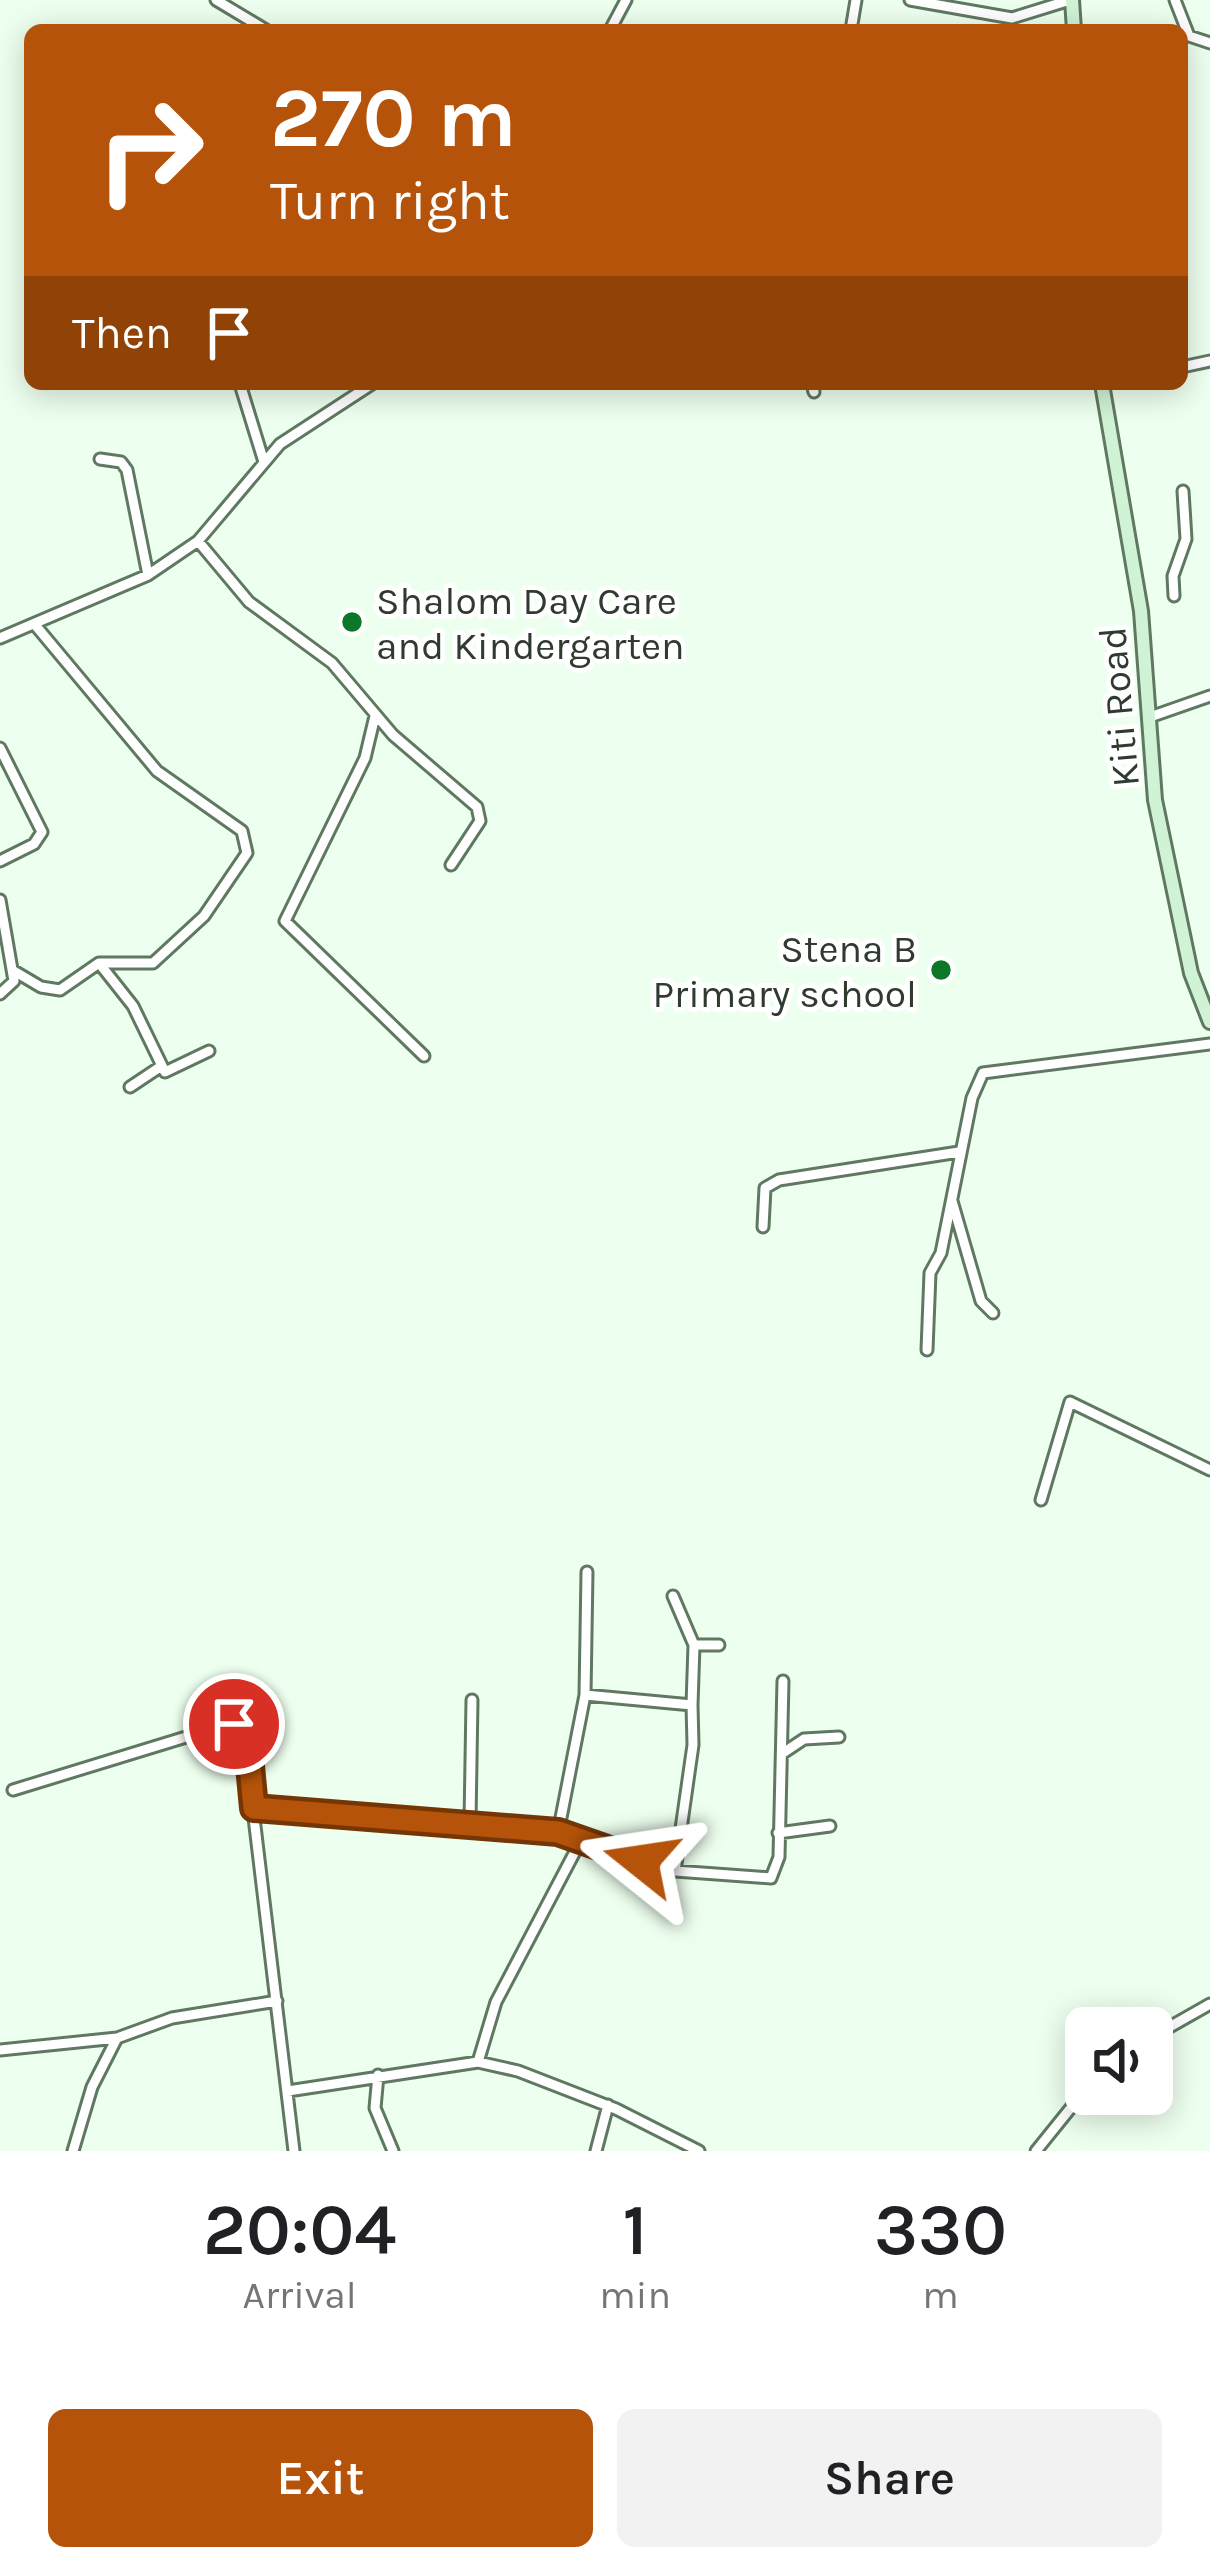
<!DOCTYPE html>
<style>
:root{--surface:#fff;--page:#f2f2f2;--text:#202124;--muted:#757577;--accent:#b45309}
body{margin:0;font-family:Karla,sans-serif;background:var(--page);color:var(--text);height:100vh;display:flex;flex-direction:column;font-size:45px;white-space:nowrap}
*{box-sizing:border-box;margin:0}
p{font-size:39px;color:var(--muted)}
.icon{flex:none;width:66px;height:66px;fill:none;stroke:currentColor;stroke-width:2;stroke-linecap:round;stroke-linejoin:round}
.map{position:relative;height:2151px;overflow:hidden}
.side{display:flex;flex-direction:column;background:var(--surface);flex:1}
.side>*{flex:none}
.hud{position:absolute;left:24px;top:24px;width:1164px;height:366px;border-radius:18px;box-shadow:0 6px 30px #0003;background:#b45309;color:#fff;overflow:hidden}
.fabs{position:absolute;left:1065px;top:2007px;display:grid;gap:24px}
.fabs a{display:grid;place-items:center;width:108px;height:108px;border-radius:18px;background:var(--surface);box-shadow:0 6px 30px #0003;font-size:60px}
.pin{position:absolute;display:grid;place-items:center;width:102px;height:102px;color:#fff;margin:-51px;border:6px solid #fff;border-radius:50%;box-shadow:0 3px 12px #0007}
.me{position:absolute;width:132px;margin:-66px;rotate:285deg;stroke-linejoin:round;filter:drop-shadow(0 0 9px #0008)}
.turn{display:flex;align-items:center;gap:42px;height:252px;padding:0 48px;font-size:54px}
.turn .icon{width:156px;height:156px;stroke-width:2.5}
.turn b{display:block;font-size:84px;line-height:102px}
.then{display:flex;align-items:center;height:114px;padding:0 48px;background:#0003;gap:24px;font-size:45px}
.eta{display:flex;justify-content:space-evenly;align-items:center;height:204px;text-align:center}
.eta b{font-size:72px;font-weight:600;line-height:84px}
.button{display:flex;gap:24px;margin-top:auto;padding:24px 48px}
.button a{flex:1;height:138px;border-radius:18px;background:var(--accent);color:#fff;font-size:48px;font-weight:600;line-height:138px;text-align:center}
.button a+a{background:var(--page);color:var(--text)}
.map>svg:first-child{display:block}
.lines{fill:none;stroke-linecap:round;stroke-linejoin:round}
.street-casing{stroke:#5f7961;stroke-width:15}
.secondary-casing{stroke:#5f7961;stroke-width:18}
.street{stroke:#fff;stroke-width:9}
.secondary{stroke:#d0f2d5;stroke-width:12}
.route-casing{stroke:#753606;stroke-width:30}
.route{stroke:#b45309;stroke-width:21}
.poi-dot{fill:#0c7629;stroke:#fff;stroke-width:4.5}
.labels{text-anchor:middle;stroke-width:10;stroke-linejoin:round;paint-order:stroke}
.poi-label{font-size:39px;fill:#303b30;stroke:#fff;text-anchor:start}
.street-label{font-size:39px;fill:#303b30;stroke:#fff}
</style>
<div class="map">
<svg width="1210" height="2151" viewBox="0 0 1210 2151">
<rect width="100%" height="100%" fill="#edffee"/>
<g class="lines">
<defs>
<path id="street" d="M 216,0 L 266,30
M 910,0 L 1012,18 L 1070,0
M 1175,0 L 1189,36 L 1210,43
M 610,30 L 626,0
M 851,30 L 856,0
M 1182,367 L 1210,361
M 240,384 L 264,462
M 812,384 L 814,392
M 100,459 L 121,462 L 127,470 L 148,575
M 198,541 L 249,602 L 332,663 L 393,735 L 477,807 L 480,821 L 451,865
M 1174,596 L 1173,576 L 1186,539 L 1183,491
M 0,638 L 148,575 L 198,541 L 280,444 L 372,384
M 375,716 L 365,758 L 285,921 L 424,1056
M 1150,717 L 1210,696
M 0,748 L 42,832 L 34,844 L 0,861
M 0,900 L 14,981 L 0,994
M 99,963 L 133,1006 L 165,1072 L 209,1051
M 14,971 L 41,987 L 60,990 L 99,963 L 153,963 L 204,916 L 247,853 L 242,831 L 157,771 L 36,626
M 130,1087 L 160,1067
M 952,1201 L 981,1301 L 993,1313
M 763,1227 L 765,1188 L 779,1180 L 959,1152
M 927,1350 L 930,1273 L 941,1253 L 972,1098 L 983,1073 L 1210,1044
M 1041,1500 L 1070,1402 L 1210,1470
M 673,1596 L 694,1645
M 585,1695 L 692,1705 L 693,1745 L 675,1871
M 692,1705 L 694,1645 L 719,1645
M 783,1753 L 804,1739 L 839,1737
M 13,1790 L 222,1726 L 243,1726 L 294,2151
M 254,1808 L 558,1833
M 470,1822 L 472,1700
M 778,1833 L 830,1826
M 579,1844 L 675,1871 L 771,1878 L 779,1857 L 783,1681
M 1152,2037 L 1210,2004
M 0,2050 L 117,2038
M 478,2062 L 496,2002 L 579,1844 L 558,1833 L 585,1695 L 587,1572
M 378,2075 L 375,2108 L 393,2151
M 288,2091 L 478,2062 L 518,2071 L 616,2109 L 699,2151
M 73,2151 L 92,2087 L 117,2038 L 172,2018 L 277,2001
M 596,2151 L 608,2105
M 1036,2151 L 1086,2089"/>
<path id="secondary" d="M 1072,0 L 1074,30
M 1102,384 L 1141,611 L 1155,800 L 1191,973 L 1210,1022"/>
</defs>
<use href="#street" class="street-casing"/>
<use href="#secondary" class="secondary-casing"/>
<use href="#street" class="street"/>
<use href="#secondary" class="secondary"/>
</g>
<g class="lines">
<defs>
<path id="route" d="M 234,1724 L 247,1735 L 254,1808 L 558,1832 L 641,1861"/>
</defs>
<use href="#route" class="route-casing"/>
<use href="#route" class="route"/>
</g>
<g class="poi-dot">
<circle cx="352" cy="622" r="12"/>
<circle cx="941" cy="970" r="12"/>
</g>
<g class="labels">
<g class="poi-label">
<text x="376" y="614">Shalom Day Care<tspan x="376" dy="45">and Kindergarten</tspan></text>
<text x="917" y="962" text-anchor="end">Stena B<tspan x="917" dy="45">Primary school</tspan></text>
</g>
<g class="street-label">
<text transform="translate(1118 707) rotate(-95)" y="14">Kiti Road</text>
</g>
</g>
</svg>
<div class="fabs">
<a><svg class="icon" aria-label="sound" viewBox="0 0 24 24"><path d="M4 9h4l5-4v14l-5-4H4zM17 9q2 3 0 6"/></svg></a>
</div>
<div class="pin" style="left:234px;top:1724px;background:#d93025"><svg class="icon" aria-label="arrive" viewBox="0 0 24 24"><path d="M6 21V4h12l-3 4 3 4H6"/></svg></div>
<svg class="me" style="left:641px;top:1861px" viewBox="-20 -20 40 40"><path d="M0-17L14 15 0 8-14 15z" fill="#b45309" stroke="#fff" stroke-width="4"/></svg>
<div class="hud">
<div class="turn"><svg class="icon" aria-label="right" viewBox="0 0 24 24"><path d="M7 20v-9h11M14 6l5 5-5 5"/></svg><div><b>270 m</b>Turn right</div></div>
<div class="then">Then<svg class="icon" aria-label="arrive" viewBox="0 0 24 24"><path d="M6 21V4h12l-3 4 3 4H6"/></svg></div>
</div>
</div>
<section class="side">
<div class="eta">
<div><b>20:04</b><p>Arrival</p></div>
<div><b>1</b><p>min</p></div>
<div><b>330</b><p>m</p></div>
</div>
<div class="button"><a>Exit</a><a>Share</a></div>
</section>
